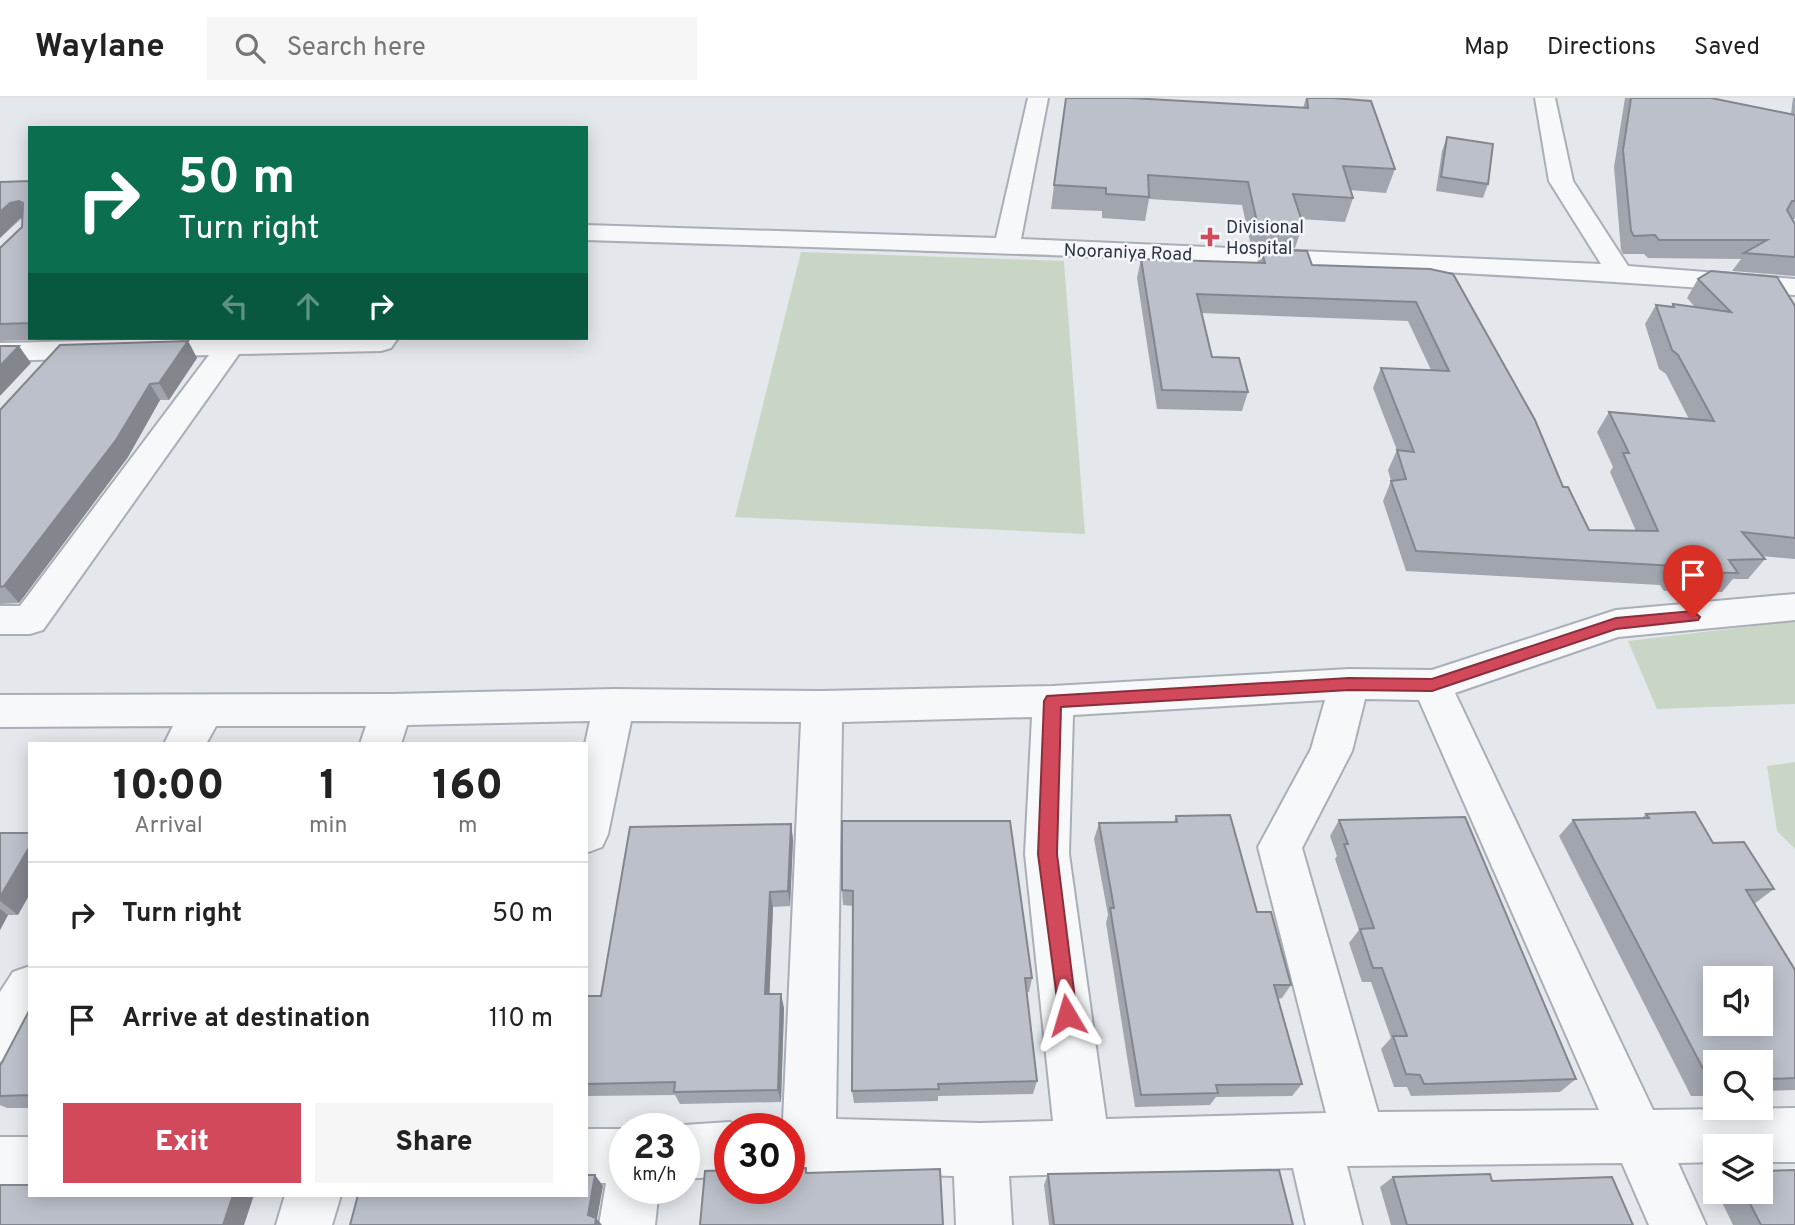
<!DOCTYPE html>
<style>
:root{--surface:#fff;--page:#f6f6f6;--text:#222;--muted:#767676;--line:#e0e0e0;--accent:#d1495b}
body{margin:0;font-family:Overpass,sans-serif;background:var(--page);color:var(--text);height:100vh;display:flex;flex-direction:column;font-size:26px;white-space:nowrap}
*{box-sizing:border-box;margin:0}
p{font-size:23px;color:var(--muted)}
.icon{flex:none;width:38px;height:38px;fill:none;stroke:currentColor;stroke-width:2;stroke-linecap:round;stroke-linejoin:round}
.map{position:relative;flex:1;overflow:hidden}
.side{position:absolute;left:28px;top:644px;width:560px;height:455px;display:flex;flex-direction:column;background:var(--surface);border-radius:0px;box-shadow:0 4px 18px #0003}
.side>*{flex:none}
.hud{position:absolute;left:28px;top:28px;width:560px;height:214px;border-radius:0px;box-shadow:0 4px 18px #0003;background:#0b6e4f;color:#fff;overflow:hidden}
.tools{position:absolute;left:1703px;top:868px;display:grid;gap:14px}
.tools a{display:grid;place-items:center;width:70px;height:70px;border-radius:0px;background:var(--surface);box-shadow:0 4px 18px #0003;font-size:35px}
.speed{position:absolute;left:609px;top:1015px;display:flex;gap:14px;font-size:35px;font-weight:700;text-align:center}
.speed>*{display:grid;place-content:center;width:91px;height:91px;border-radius:50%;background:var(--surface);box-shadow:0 4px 18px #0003;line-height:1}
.speed small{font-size:18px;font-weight:400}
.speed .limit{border:10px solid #d22;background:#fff;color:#111}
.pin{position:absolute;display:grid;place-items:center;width:60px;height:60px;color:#fff;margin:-72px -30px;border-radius:50% 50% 50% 0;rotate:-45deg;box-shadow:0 0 7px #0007}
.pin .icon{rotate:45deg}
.me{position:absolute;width:77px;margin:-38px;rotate:353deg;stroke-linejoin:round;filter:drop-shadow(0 0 5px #0008)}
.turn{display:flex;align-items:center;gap:24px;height:147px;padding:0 35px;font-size:32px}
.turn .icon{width:91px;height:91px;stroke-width:2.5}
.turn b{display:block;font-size:49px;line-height:60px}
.lanes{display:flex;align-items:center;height:66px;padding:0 35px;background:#0003;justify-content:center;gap:35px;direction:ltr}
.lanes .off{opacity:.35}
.eta{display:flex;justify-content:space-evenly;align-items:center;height:119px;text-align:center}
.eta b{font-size:42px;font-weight:800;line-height:49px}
.cta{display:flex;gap:14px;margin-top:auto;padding:14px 35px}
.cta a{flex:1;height:80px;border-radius:0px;background:var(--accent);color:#fff;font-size:28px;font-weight:800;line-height:80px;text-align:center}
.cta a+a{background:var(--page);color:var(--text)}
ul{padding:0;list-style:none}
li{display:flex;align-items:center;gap:21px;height:105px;padding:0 35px;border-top:2px solid var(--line)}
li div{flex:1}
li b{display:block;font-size:26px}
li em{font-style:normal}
header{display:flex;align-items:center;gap:42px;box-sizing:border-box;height:98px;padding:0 35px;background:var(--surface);border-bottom:2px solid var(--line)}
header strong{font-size:33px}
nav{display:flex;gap:38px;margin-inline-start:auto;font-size:24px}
.search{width:490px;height:63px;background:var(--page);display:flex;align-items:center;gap:18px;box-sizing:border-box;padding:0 24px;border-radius:0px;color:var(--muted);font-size:26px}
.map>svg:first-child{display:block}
.green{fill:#c9d6c5}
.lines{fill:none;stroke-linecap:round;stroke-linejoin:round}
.minor-casing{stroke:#a9aeb7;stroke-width:4}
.minor{fill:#f7f8fa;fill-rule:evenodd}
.wall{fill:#a1a5ae}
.shaded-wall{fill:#83868d}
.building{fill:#bbc0ca;stroke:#83868d;stroke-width:2;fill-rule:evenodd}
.route{fill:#d1495b;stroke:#882f3b;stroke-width:2}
.poi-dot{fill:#d1495b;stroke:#f4f6f9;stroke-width:2.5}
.labels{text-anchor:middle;stroke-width:5;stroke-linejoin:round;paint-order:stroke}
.far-poi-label{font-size:18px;fill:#2b3445;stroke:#f4f6f9;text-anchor:start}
.far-street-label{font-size:18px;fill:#2b3445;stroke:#f4f6f9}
</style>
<header>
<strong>Waylane</strong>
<div class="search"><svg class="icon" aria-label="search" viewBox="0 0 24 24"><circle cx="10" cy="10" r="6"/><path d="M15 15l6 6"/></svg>Search here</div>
<nav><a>Map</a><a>Directions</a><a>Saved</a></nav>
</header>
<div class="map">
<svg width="1795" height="1127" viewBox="0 0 1795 1127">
<rect width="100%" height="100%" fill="#e4e7ec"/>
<path class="green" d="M 801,154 L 1064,163 L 1085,436 L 735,419 Z
M 1795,523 L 1795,606 L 1657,611 L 1628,543 Z
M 1795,664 L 1795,751 L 1777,733 L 1767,668 Z"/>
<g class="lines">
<defs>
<path id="minor" d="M 1028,0 L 1048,0 L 1021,141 L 1601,166 L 1549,83 L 1535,0 L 1555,0 L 1573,83 L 1628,168 L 1795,181 L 1795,197 C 1393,165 989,155 586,142 L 586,127 L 996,140 Z
M 216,240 L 398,240 L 391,250 L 381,253 L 239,256 L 43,532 L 30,536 L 0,536 L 0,508 L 20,508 L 209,257 L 0,263 L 0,245 Z
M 1795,496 L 1795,522 L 1618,539 L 1455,595 L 1653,1012 L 1795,1010 L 1795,1064 L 1760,1064 L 1760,1048 L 1715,1048 L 1715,1064 L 1678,1065 L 1706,1127 L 1649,1127 L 1622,1065 L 1347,1068 L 1362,1127 L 1306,1127 L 1293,1070 L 1009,1078 L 1012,1127 L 956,1127 L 954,1078 L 789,1074 L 789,1031 L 769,1031 L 783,1023 L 801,624 L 631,623 L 608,736 L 602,749 L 586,755 L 585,646 L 590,623 L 407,627 L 401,646 L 360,646 L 366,628 L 216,628 L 206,646 L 164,646 L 173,628 L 0,629 L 0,597 L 392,596 L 614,591 L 822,593 L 1053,588 L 1349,571 L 1432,572 L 1616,512 ZM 1365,601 L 1419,602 L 1599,1012 L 1378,1014 L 1302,750 L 1352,653 ZM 1325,602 L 1311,651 L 1258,749 L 1326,1015 L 1106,1021 L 1069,756 L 1073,617 ZM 1032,619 L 1025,756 L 1053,1023 L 980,1025 L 836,1021 L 842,624 Z
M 30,868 L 30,937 L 18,957 L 0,964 L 0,894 L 13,874 Z
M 730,1024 L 746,1031 L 730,1031 L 730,1078 L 684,1081 L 684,1031 L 675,1031 L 684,1027 Z
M 586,1031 L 625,1031 L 625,1090 L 659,1090 L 655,1127 L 599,1127 L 606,1085 L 586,1085 Z
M 0,1039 L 30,1039 L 30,1093 L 0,1093 Z
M 285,1097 L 341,1097 L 332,1127 L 276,1127 Z"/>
</defs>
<use href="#minor" class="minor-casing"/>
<use href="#minor" class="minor"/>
</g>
<path class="wall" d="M 1306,0 L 1334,0 L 1395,71 L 1386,95 L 1350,92 L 1353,100 L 1345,124 L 1301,121 L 1303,126 L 1295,150 L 1251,148 L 1242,107 L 1149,101 L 1145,123 L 1102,120 L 1102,113 L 1051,111 L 1054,87 L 1303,10 Z
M 1625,0 L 1711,0 L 1791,16 L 1793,0 L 1795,0 L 1795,121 L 1792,121 L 1795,126 L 1795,178 L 1732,173 L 1741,161 L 1648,160 L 1644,156 L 1623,156 L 1621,152 L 1614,69 Z
M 1447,39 L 1488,86 L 1483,100 L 1436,93 L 1442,53 Z
M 30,83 L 30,240 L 55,240 L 53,241 L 0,243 L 0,150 L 22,129 L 22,120 L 0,140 L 0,84 Z
M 1261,151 L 1312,167 L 1430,171 L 1589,432 L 1636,433 L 1610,374 L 1613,369 L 1597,334 L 1609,314 L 1689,321 L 1666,276 L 1659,271 L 1645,226 L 1656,207 L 1671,209 L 1673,206 L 1695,209 L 1687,200 L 1698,181 L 1795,208 L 1795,461 L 1761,458 L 1765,461 L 1748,481 L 1733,481 L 1722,494 L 1664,493 L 1660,487 L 1406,473 L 1383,403 L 1391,383 L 1388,372 L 1397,352 L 1373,290 L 1381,270 L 1431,272 L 1408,223 L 1201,215 L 1212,259 L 1248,294 L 1242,313 L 1157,311 L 1137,180 L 1141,161 L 1257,165 Z
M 188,243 L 197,260 L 169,302 L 160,302 L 128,359 L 19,505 L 0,506 L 0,312 Z
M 1646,716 L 1713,745 L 1774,791 L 1754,806 L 1795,872 L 1795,992 L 1760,993 L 1760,964 L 1715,964 L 1715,998 L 1691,998 L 1559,738 L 1573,722 L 1641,721 Z
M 1176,718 L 1257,814 L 1291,887 L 1282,900 L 1278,901 L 1302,986 L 1292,998 L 1216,999 L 1210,1007 L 1135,1009 L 1106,825 L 1108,817 L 1094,741 L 1099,725 L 1174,724 Z
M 1339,722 L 1576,981 L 1560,994 L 1411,998 L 1407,989 L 1394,989 L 1381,951 L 1391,940 L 1371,884 L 1362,884 L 1349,845 L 1359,832 L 1335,761 L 1337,758 L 1330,738 Z
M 842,723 L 1032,880 L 1029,894 L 1026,894 L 1037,983 L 1033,996 L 938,998 L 938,1003 L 854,1005 L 852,993 L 853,808 L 843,807 L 842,792 Z
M 791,726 L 793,742 L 790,808 L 773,809 L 769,896 L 784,910 L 781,1004 L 680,1006 L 675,997 L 586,998 L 586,900 L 601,898 Z
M 0,735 L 18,817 L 8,817 L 0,832 Z
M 30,911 L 30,1010 L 7,1010 L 0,1007 L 0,968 Z
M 1048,1076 L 1293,1127 L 1049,1127 L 1044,1087 Z
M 1393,1079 L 1492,1083 L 1633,1127 L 1391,1127 L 1380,1089 Z
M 1717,1094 L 1760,1094 L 1795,1127 L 1733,1127 Z"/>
<path class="shaded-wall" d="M 19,103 L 29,118 L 20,120 L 0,140 L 0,114 L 10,105 Z
M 188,243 L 197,260 L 169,302 L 159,285 Z
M 19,248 L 31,265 L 0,298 L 0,268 Z
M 150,286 L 160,302 L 128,359 L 19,505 L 4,488 Z
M 791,726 L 793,742 L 790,808 L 788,793 Z
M 30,748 L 30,796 L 18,817 L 0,803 L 0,799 Z
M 770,794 L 773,809 L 769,910 L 765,896 Z
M 0,811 L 8,817 L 0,832 Z
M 781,896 L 784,910 L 781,1004 L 778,992 Z
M 595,1077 L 603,1088 L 597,1121 L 602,1127 L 595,1127 L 588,1117 Z
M 233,1097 L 254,1097 L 244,1127 L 223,1127 Z"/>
<path class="building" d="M 1066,0 L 1131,0 L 1308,10 L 1307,0 L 1333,0 L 1371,3 L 1395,71 L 1343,68 L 1353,100 L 1293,96 L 1303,126 L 1257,124 L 1248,84 L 1148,77 L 1149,99 L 1106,96 L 1106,90 L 1054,87 Z
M 1631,0 L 1711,0 L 1795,17 L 1795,103 L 1792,103 L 1787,112 L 1795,126 L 1795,159 L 1744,155 L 1767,142 L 1659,142 L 1655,137 L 1634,138 L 1631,133 L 1623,52 Z
M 1447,39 L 1493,46 L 1488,86 L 1441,79 Z
M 30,83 L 30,225 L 0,226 L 0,150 L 22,129 L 23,105 L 19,103 L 10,105 L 0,114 L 0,84 Z
M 1261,151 L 1307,153 L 1312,167 L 1430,171 L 1453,176 L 1535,322 L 1563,389 L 1568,389 L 1589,432 L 1658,433 L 1623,355 L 1629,355 L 1609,314 L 1714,323 L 1678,257 L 1672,252 L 1656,207 L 1674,209 L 1673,206 L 1731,214 L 1698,181 L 1711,173 L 1777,179 L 1795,208 L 1795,440 L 1742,434 L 1765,461 L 1729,462 L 1738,475 L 1679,474 L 1675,468 L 1416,453 L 1391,383 L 1406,381 L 1397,352 L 1414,354 L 1381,270 L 1449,273 L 1416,204 L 1197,196 L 1212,259 L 1239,260 L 1248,294 L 1162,292 L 1141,161 L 1265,165 Z
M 188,243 L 159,285 L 150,286 L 116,342 L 4,488 L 0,489 L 0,312 L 60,247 Z
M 0,248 L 19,248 L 0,268 Z
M 1695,714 L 1713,745 L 1744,744 L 1774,791 L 1746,792 L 1795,872 L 1795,980 L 1769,981 L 1771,985 L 1760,985 L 1760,964 L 1715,964 L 1715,986 L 1711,986 L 1573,722 L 1649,720 L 1646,716 ZM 1715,880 L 1760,880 L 1760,926 L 1715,926 Z
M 1230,717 L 1257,814 L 1271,814 L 1291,887 L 1274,887 L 1302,986 L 1216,987 L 1218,995 L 1141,997 L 1110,810 L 1114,810 L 1099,725 L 1177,724 L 1176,718 Z
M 1465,719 L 1576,981 L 1424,986 L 1420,977 L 1406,976 L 1393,938 L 1407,938 L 1382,870 L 1373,870 L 1360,831 L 1374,830 L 1344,746 L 1348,746 L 1339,722 Z
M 842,723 L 1010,723 L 1032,880 L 1025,880 L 1037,983 L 938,986 L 939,991 L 852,993 L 853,793 L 842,792 Z
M 791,726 L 788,793 L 770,794 L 765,896 L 781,896 L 778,992 L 674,994 L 675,984 L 586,986 L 587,898 L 601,898 L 630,729 Z
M 0,735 L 30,735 L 30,748 L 0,799 Z
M 30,911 L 30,997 L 0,998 L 0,968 Z
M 806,1070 L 806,1075 L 940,1071 L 943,1127 L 700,1127 L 705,1073 L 730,1072 L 730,1090 L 789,1090 L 789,1071 Z
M 1279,1072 L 1293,1127 L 1054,1127 L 1048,1076 Z
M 1795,1072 L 1795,1127 L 1761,1127 L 1744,1094 L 1760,1094 L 1760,1073 Z
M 1490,1076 L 1492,1083 L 1612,1079 L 1633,1127 L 1407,1127 L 1393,1079 Z
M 586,1077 L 595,1077 L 588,1117 L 596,1120 L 595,1127 L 350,1127 L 358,1097 L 586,1097 Z
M 0,1087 L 30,1087 L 30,1097 L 233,1097 L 223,1127 L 0,1127 Z"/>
<path class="route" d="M 1693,513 L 1700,519 L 1698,522 L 1616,531 L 1432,593 L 1349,592 L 1061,609 L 1057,756 L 1077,917 L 1074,924 L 1067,927 L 1060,924 L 1038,756 L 1044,603 L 1047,598 L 1349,580 L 1432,581 L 1616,520 Z"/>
<path class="poi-dot" d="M1206.5 128.5h7v7h7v7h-7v7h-7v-7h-7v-7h7z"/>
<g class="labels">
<g class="far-poi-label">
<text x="1226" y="135">Divisional<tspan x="1226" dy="21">Hospital</tspan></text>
</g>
<g class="far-street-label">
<text transform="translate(1128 154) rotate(2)" y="6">Nooraniya Road</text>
</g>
</g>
</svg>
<div class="tools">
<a><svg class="icon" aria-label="sound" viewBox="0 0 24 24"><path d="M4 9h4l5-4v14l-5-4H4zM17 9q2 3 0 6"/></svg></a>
<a><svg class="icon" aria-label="search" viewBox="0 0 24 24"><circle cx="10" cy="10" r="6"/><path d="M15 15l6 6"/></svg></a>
<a><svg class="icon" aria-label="layers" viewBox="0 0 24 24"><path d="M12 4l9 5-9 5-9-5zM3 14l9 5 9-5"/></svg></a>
</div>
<div class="speed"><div>23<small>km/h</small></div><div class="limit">30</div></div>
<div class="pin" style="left:1693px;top:519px;background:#d93025"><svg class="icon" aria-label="arrive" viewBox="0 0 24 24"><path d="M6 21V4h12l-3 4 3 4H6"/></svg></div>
<svg class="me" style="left:1067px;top:917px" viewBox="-20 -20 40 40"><path d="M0-17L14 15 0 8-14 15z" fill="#d1495b" stroke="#fff" stroke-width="4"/></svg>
<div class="hud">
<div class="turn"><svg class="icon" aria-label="right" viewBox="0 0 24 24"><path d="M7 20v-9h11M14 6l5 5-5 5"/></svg><div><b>50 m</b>Turn right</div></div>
<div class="lanes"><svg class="icon off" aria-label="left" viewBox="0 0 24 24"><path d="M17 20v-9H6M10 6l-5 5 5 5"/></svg><svg class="icon off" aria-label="ahead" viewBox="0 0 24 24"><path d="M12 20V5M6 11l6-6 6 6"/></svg><svg class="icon" aria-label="right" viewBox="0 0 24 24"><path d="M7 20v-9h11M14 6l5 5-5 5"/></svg></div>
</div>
<section class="side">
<div class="eta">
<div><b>10:00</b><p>Arrival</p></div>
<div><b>1</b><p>min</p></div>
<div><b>160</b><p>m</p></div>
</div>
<ul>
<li><svg class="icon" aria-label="right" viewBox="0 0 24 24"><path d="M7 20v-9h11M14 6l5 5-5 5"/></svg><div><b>Turn right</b></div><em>50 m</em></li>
<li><svg class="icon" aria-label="arrive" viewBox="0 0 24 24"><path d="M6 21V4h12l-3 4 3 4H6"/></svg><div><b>Arrive at destination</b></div><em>110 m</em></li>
</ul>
<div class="cta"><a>Exit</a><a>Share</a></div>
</section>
</div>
